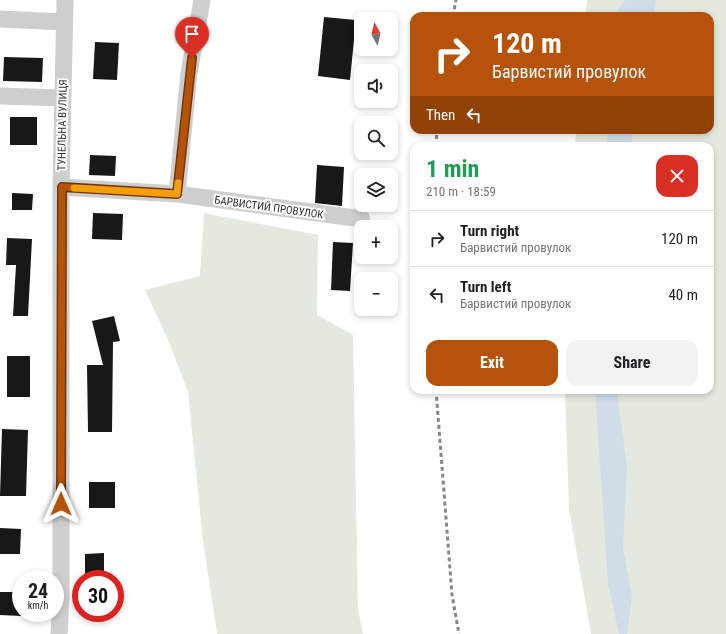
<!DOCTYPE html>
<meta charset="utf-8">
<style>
:root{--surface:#fff;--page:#f2f2f2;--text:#202124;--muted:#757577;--line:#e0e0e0;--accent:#b45309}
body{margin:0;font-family:"Roboto Condensed",sans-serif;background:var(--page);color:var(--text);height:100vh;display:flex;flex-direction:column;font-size:15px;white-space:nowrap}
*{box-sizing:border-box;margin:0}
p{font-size:13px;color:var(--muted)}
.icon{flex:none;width:22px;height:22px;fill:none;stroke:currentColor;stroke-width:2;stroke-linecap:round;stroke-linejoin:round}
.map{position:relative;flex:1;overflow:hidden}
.side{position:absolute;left:410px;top:142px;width:304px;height:252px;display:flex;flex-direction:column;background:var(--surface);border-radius:12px;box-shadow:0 2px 6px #0003}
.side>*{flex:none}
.top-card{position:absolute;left:410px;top:12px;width:304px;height:122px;border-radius:12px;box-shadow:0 2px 6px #0003;background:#b45309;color:#fff;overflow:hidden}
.needle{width:26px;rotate:352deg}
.buttons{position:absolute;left:354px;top:12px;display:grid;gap:8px}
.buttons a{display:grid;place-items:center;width:44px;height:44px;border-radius:8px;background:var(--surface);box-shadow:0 2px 6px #0003;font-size:20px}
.speed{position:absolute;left:12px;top:570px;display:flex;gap:8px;font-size:20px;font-weight:700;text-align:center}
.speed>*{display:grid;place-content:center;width:52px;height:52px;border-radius:50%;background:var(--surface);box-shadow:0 2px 6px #0003;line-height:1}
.speed small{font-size:10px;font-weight:400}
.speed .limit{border:6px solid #d22;background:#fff;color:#111}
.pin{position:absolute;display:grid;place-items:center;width:34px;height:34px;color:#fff;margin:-41px -17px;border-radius:50% 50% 50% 0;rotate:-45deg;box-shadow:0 0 4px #0007}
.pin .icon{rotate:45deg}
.me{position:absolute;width:44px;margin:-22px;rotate:0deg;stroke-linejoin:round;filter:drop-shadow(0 0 3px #0008)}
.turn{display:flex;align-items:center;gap:14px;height:84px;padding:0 16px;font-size:18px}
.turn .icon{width:52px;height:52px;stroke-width:2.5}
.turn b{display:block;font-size:28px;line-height:34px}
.then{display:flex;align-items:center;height:38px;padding:0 16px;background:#0003;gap:8px;font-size:15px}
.round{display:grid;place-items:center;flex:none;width:42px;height:42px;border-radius:12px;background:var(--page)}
.overview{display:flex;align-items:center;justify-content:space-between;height:68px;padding:0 16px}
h1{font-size:24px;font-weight:700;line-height:30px;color:#1e9e55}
.button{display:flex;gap:8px;margin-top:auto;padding:8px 16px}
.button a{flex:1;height:46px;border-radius:12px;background:var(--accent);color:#fff;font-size:16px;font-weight:700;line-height:46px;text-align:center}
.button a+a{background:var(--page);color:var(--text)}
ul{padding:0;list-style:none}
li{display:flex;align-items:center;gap:12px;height:56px;padding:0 16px;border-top:1px solid var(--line)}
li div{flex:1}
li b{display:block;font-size:15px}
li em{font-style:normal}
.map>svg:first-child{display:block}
.green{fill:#e3e9de}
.water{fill:#cfdde9}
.building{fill:#181818}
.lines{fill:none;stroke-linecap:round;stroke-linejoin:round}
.minor{stroke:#cecece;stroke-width:17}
.rail{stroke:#868686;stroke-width:3;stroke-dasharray:4 3;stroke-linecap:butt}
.route-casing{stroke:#753606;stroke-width:10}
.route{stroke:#b45309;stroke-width:7}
.slow{stroke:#f59e0b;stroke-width:7}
.labels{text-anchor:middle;stroke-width:4;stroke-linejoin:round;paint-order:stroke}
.street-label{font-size:11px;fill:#313131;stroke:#fff}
</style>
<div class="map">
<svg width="726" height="634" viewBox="0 0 726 634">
<rect width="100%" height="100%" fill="#fff"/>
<path class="green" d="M 587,0 L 726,0 L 726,634 L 591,634 L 569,509 L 565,390 L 710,390 L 710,146 L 575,146 L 576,130 L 710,130 L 710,16 L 585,16 Z
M 204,213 L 318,235 L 317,315 L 353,335 L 358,609 L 363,634 L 217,634 L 203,541 L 188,392 L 169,342 L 145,290 L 200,276 Z"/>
<path class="water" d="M 625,0 L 656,0 L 654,16 L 615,16 Z
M 608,130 L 632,130 L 632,146 L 607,146 Z
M 595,390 L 618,390 L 618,401 L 627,467 L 623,548 L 632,596 L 627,634 L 619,634 L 608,583 Z"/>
<path class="building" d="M 324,17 L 356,20 L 350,80 L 318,76 Z
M 95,42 L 119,43 L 117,80 L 93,79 Z
M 4,57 L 43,58 L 42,82 L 3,81 Z
M 10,117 L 37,117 L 37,145 L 10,145 Z
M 90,155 L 116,156 L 115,176 L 89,175 Z
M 317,165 L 344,167 L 342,206 L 315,203 Z
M 12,193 L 33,194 L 32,210 L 12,210 Z
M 93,213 L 123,214 L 122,240 L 92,239 Z
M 7,238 L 32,239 L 28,316 L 13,316 L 16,265 L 6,265 Z
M 333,242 L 353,243 L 350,291 L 331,290 Z
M 114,316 L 120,341 L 113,342 L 112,432 L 88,432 L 87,365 L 103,365 L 92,321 Z
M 7,356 L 30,356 L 30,397 L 7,397 Z
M 2,429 L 28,430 L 26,496 L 0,496 Z
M 89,482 L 115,482 L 115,508 L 89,508 Z
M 0,528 L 21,529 L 20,554 L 0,554 Z
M 104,553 L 104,579 L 85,579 L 85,554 Z
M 0,592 L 21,592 L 21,616 L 0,615 Z"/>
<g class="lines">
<path class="minor" d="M 0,19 L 64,22
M 0,96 L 62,98
M 61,187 L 177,194 L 362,219
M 177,194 L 189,73 L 202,0
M 59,634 L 61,599 L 61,187 L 65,0"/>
<path class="rail" d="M 453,16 L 456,0
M 436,146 L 437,130
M 436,390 L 452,595 L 459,634"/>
</g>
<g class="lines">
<defs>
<path id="route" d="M 61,504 L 62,187 L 177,194 L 192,58"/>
</defs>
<use href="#route" class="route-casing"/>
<use href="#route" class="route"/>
<path class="slow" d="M 74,188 L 177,194 L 178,183"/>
</g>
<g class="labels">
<g class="street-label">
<text transform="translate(62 125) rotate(-89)" y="4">ТУНЕЛЬНА ВУЛИЦЯ</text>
<text transform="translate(269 207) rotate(8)" y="4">БАРВИСТИЙ ПРОВУЛОК</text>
</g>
</g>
</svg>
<div class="buttons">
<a><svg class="needle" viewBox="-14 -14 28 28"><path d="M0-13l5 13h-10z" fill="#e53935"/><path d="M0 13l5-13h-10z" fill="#757577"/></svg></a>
<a><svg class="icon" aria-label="sound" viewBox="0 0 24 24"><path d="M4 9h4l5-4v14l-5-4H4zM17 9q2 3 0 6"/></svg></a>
<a><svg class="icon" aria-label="search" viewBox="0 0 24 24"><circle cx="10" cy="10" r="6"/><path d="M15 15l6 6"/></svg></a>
<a><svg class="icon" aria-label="layers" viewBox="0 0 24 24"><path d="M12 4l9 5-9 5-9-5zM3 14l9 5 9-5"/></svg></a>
<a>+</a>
<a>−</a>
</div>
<div class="speed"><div>24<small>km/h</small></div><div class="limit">30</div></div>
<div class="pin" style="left:192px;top:58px;background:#d93025"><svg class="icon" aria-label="arrive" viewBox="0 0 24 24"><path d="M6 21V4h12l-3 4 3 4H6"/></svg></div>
<svg class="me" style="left:61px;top:504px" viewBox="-20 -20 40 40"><path d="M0-17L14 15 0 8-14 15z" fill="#b45309" stroke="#fff" stroke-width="4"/></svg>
<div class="top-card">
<div class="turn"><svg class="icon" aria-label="right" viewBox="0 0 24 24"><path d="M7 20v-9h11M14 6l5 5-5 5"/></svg><div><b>120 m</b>Барвистий провулок</div></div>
<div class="then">Then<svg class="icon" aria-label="left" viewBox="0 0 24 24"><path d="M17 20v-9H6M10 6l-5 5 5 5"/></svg></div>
</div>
<section class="side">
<div class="overview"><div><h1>1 min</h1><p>210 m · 18:59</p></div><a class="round" style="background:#d93025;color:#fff"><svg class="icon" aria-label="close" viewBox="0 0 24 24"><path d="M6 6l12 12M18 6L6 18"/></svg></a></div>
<ul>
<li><svg class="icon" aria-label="right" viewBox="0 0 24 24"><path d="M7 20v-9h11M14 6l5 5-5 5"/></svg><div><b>Turn right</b><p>Барвистий провулок</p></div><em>120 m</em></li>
<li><svg class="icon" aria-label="left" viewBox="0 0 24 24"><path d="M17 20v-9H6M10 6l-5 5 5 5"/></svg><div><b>Turn left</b><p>Барвистий провулок</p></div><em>40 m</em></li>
</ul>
<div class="button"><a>Exit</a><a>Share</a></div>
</section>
</div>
